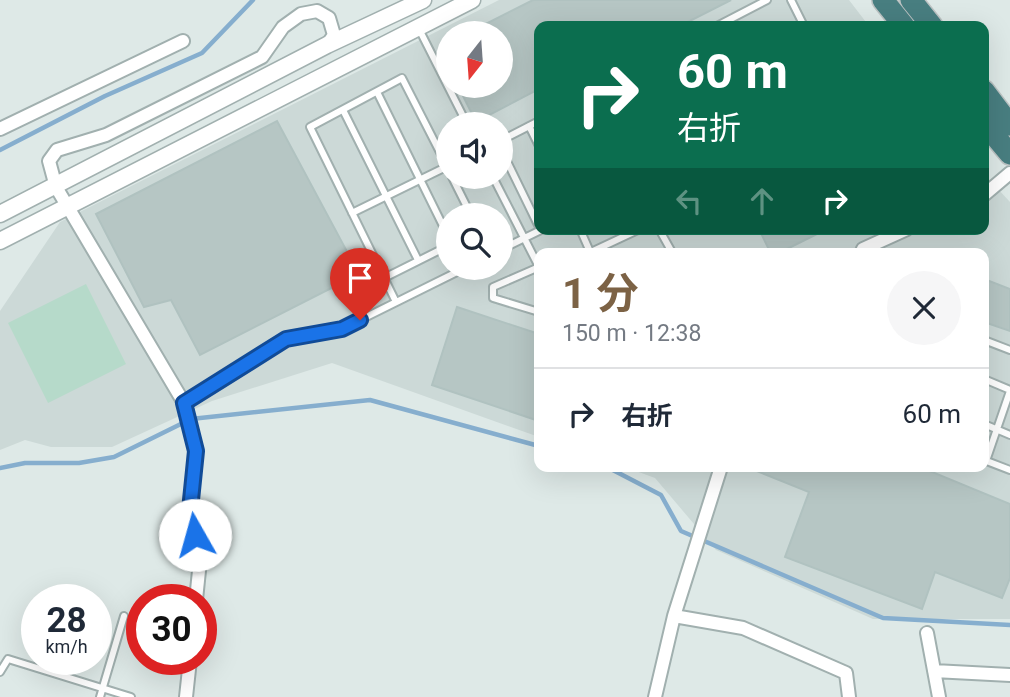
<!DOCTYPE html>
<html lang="ja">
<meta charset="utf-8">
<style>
:root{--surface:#fff;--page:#f6f6f7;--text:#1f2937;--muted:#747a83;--line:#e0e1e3;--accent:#7c6245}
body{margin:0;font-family:Roboto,"Noto Sans JP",sans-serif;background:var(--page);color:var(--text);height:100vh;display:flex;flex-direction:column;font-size:26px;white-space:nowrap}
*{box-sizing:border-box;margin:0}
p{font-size:23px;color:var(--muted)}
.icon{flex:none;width:38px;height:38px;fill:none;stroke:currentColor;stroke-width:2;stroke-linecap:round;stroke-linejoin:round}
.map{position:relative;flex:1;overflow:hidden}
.details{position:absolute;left:534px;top:248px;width:455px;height:224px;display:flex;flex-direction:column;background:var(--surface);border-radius:14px;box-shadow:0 7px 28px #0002}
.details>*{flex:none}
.banner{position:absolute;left:534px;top:21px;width:455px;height:214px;border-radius:14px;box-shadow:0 7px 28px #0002;background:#0b6e4f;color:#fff;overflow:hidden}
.needle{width:46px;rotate:197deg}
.fabs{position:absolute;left:436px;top:21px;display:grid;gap:14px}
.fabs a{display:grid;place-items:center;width:77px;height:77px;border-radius:50%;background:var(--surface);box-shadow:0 7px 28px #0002;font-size:35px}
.speed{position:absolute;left:21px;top:584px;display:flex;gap:14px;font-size:35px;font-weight:700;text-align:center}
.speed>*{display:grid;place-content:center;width:91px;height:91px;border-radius:50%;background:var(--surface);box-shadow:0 7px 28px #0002;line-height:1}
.speed small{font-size:18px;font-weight:400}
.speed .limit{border:10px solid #d22;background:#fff;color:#111}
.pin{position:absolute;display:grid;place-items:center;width:60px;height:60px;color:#fff;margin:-72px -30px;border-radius:50% 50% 50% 0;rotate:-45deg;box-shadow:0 0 7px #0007}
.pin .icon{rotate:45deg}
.me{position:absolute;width:77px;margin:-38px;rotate:353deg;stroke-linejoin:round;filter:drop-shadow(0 0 5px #0008)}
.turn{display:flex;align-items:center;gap:24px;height:147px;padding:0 28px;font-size:32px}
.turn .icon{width:91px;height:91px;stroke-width:2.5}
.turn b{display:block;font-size:49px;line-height:60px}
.lanes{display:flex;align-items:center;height:66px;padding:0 28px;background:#0003;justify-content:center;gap:35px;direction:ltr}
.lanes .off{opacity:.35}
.round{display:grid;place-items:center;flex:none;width:74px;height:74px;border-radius:37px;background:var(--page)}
.summary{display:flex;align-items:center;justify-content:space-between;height:119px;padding:0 28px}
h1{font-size:42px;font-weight:700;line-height:52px;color:var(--accent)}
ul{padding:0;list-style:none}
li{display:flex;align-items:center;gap:21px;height:91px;padding:0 28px;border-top:2px solid var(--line)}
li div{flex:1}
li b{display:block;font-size:26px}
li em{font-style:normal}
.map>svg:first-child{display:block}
.built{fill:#ccd9d7;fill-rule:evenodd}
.green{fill:#b6daca}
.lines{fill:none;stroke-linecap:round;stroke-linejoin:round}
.stream{stroke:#86aece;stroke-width:4.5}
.building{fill:#b6c6c4;stroke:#b0c2c0;stroke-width:2}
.service-casing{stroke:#a1b0af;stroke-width:10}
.minor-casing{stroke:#a1b0af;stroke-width:16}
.tertiary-casing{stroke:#a1b0af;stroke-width:19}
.trunk-casing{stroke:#bcc3c3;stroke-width:24}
.service{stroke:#fff;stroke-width:6}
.minor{stroke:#fff;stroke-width:12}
.tertiary{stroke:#fff;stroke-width:16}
.trunk{stroke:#487e80;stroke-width:21}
.route-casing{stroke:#114b97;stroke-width:18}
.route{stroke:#1a73e8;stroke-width:12}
</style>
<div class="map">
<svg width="1010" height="697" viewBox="0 0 1010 697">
<rect width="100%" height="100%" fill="#dee9e7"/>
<path class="built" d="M 499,0 L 849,0 L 869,26 L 539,26 L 539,229 L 984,229 L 984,174 L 1010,202 L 1010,619 L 873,619 L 716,550 L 655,478 L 625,467 L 984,467 L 984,254 L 539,254 L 539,437 L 332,363 L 212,401 L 112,447 L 51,447 L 25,440 L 0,450 L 0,311 L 60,222 ZM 448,33 L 500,33 L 500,86 L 448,86 ZM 448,124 L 500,124 L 500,177 L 448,177 ZM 448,215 L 500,215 L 500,268 L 448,268 Z"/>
<path class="green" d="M 86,284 L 126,364 L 48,403 L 8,323 Z"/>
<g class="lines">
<path class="stream" d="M 0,150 L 105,96 L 202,53 L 253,0
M 607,467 L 661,495 L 681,531 L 883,618 L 1010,625
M 0,468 L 25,463 L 79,463 L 114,457 L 191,419 L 370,400 L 539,446"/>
</g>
<path class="building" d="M 533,0 L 731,0 L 680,26 L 539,26 L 539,89 L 476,122 L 458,86 L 500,86 L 500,33 L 468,33 Z
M 277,121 L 359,274 L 200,355 L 171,300 L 144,307 L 96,214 Z
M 759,229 L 827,229 L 777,254 L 771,254 Z
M 984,279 L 1010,289 L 1010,331 L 984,322 Z
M 457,307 L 539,334 L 539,421 L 432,385 Z
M 747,467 L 920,467 L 1010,504 L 1010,578 L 1002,598 L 935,572 L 922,609 L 785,557 L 809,492 Z"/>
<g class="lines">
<defs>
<path id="service" d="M 791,0 L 804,26
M 717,26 L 767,0
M 419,29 L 467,124
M 377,92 L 448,236
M 343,110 L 418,260
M 529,126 L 539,146
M 500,141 L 539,121
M 500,147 L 539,227
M 452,177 L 471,215
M 493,177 L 539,267 L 493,287 L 493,298 L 539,312
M 352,213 L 448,166
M 580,229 L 591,254
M 659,229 L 673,254
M 500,250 L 543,229
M 591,252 L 640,229
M 384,278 L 448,246
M 396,302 L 310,127 L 402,78 L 448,168
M 984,340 L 1010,350
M 984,379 L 1010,390
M 184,403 L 286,339 L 342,329 L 465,268
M 984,424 L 1010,435
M 984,460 L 1010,470
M 986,461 L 1010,391
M 0,672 L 8,659 L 131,697
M 100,697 L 124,616"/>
<path id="minor" d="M 0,129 L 183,41
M 984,195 L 1010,173
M 861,254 L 863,249 L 907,229
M 196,600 L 200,561 L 190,510 L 196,451 L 184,403 L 56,187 L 49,161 L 57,150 L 106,135 L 262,57 L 283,27 L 301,14 L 317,11 L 329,18 L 334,35 L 327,45
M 674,616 L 743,628 L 846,673 L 849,697
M 927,633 L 939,697
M 934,671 L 1010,675
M 186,697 L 190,660
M 655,697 L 674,616 L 721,467"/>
<path id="tertiary" d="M 0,214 L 327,45 L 423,0
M 0,241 L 472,0"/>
<path id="trunk" d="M 883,0 L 904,26
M 911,0 L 932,26
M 984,91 L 1010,125
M 984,123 L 1010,154"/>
</defs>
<use href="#service" class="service-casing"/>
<use href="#minor" class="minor-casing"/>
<use href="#tertiary" class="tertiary-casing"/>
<use href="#trunk" class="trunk-casing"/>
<use href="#service" class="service"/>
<use href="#minor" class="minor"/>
<use href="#tertiary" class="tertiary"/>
<use href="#trunk" class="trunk"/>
</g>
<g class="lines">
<defs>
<path id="route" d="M 195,535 L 190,510 L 196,451 L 184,403 L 286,339 L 342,329 L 360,320"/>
</defs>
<use href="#route" class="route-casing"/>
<use href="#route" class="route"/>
</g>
</svg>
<div class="fabs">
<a><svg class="needle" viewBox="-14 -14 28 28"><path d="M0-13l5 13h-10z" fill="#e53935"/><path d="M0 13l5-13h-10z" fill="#747a83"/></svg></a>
<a><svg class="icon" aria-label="sound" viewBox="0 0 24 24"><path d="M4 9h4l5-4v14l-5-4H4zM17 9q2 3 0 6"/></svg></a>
<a><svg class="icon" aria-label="search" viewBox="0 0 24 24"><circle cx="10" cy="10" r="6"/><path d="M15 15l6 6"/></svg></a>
</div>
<div class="speed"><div>28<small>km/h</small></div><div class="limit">30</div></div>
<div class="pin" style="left:360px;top:320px;background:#d93025"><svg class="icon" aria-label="arrive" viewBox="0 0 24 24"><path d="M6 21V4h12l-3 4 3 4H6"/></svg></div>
<svg class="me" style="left:195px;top:535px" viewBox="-20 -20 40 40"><circle r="19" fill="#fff"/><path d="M0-13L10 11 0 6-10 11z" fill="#1a73e8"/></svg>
<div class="banner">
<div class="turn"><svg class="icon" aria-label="right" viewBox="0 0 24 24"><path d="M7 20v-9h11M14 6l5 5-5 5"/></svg><div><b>60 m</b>右折</div></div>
<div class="lanes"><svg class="icon off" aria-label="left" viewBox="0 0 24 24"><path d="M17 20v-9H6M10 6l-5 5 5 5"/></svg><svg class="icon off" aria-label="ahead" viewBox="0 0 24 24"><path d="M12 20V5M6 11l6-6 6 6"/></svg><svg class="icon" aria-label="right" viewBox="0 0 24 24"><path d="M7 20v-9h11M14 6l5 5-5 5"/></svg></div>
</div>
<section class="details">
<div class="summary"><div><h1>1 分</h1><p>150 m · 12:38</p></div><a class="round"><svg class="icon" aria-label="close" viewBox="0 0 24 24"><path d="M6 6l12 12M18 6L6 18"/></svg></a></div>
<ul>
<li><svg class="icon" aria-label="right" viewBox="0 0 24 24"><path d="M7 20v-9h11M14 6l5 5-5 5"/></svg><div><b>右折</b></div><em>60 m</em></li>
</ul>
</section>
</div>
